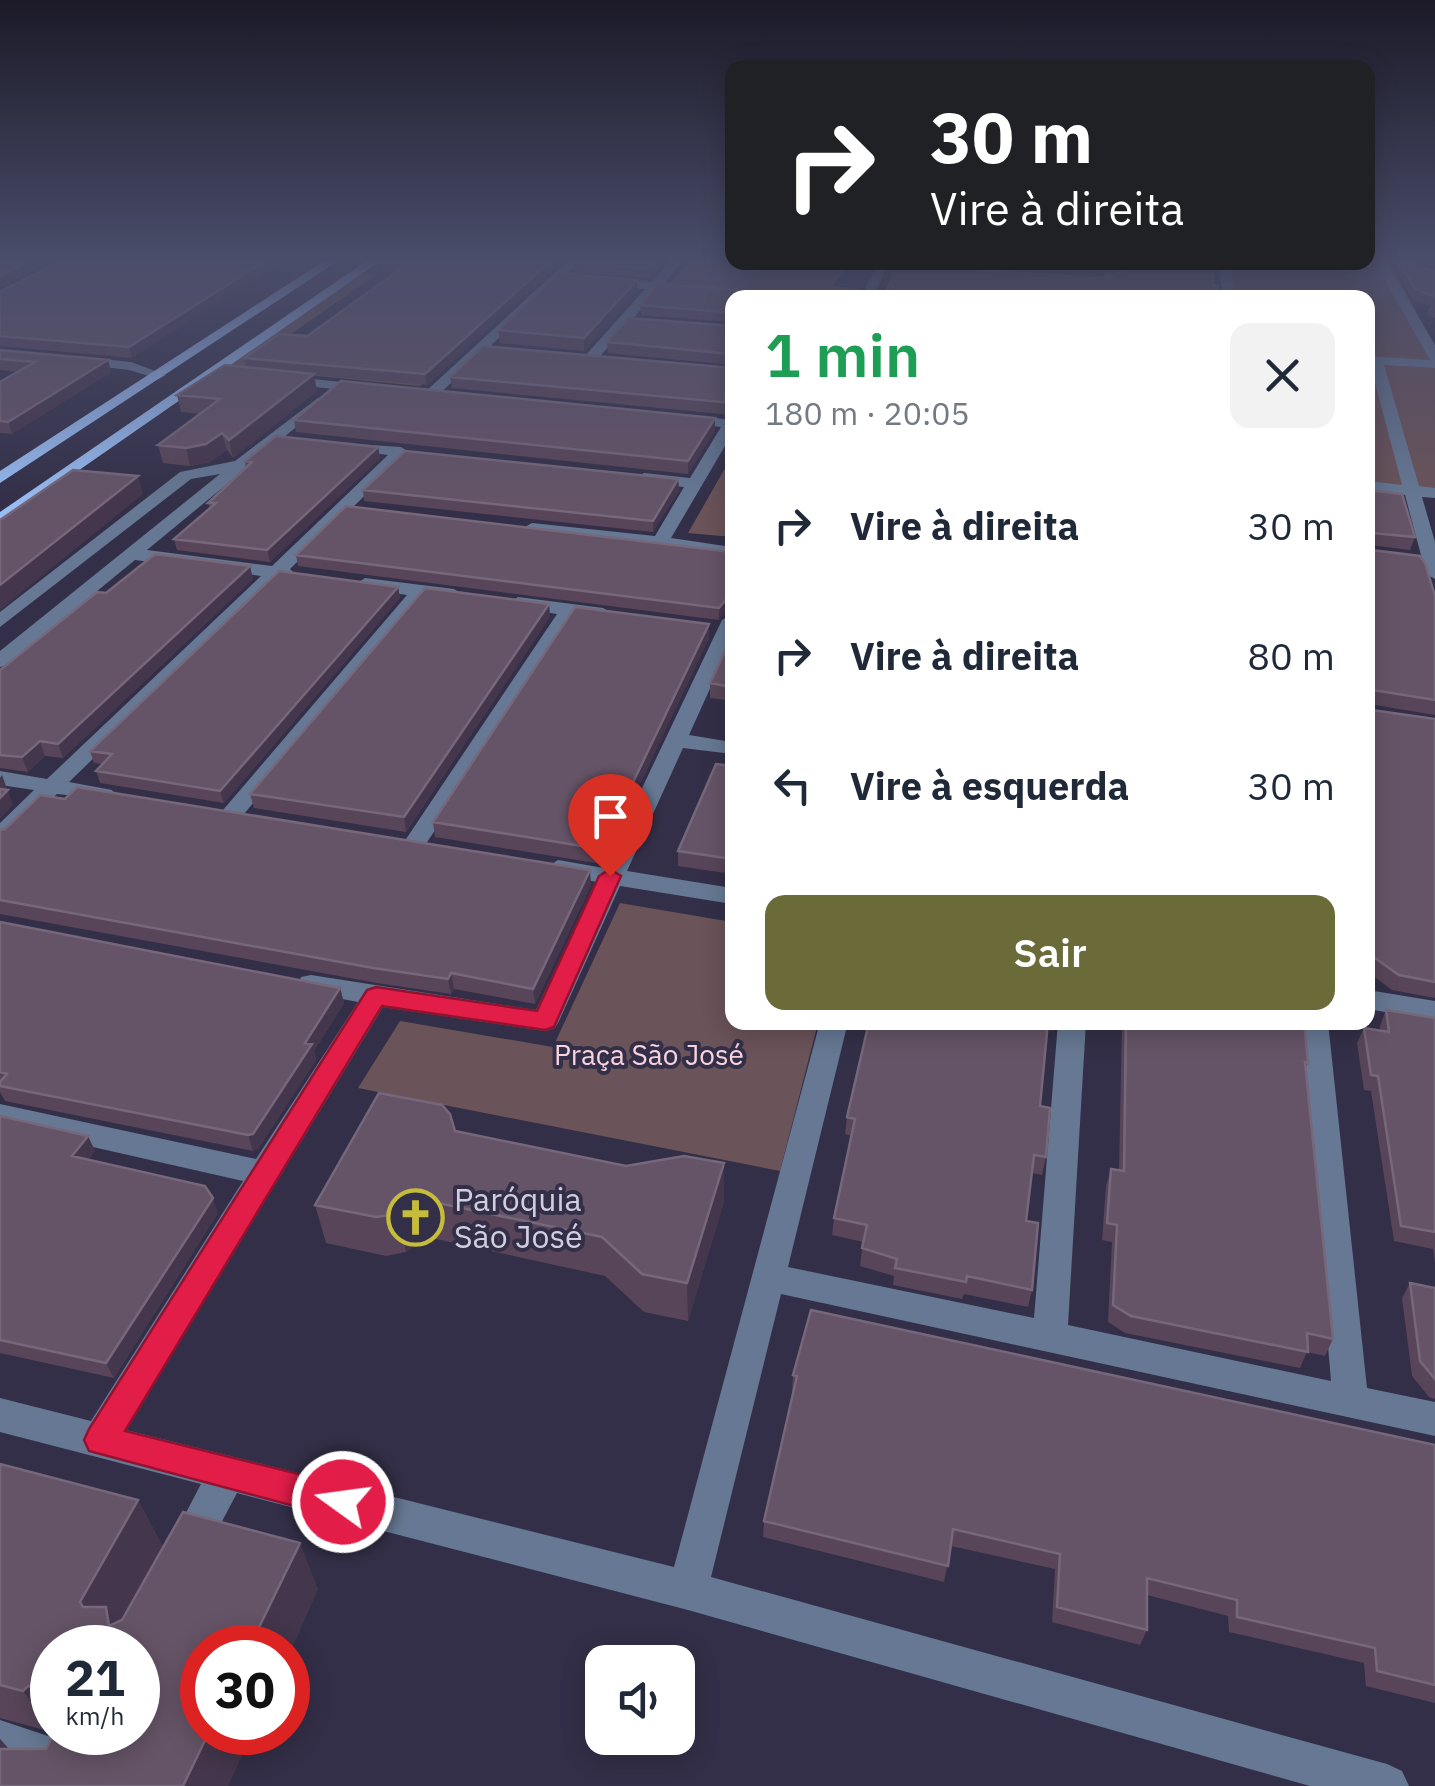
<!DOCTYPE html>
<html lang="pt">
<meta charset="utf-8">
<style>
:root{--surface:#fff;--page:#f2f2f3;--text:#1f2937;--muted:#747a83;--accent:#6a6b39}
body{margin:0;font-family:"IBM Plex Sans",sans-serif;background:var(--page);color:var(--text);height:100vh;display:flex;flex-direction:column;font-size:38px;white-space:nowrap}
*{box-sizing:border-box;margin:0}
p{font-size:32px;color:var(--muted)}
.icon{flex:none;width:55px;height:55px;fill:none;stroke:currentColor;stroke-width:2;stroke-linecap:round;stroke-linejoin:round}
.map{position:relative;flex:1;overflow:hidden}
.panel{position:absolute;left:725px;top:290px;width:650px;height:740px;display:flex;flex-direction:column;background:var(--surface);border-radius:20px;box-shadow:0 5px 25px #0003}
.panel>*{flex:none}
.top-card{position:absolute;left:725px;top:60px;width:650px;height:210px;border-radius:20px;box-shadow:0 5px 25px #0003;background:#202124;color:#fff;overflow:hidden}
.controls{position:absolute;left:585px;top:1645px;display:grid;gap:20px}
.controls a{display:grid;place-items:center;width:110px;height:110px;border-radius:20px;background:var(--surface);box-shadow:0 5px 25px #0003;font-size:50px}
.speed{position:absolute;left:30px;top:1625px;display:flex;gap:20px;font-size:50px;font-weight:700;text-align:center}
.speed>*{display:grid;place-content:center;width:130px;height:130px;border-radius:50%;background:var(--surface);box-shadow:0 5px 25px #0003;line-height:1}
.speed small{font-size:25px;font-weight:400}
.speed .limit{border:15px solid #d22;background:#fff;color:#111}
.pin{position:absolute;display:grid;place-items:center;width:85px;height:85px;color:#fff;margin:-102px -42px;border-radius:50% 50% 50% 0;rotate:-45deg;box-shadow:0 0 10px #0007}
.pin .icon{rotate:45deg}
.me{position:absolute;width:110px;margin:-55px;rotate:284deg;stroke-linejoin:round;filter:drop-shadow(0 0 8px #0008)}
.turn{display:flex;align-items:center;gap:35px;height:210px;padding:0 40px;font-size:45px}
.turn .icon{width:130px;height:130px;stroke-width:2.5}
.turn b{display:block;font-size:70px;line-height:85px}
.round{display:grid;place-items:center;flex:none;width:105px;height:105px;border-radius:20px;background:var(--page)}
.summary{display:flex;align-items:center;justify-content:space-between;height:170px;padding:0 40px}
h1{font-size:60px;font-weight:600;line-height:75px;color:#1e9e55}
.primary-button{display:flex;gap:20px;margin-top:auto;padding:20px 40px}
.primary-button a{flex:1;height:115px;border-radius:20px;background:var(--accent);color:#fff;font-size:40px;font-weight:600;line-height:115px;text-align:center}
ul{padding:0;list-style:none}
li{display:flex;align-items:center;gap:30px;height:130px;padding:0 40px}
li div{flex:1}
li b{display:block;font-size:38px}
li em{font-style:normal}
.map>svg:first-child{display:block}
.green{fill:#6a5359}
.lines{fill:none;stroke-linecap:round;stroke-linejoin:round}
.minor{fill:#667893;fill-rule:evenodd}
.major{fill:#98bdf3;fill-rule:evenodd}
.wall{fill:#584559}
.shaded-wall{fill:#44364c}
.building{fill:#655467;stroke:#76677a;stroke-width:2.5}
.route{fill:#e11d48;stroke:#92132f;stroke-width:2.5}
.labels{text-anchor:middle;stroke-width:8;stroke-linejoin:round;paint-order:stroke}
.park-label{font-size:28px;fill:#f8d2dc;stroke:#332f48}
.near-poi-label{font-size:32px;fill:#d1cfdf;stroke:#332f48;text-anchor:start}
</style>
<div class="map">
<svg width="1435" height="1786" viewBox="0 0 1435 1786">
<rect width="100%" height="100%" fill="#332f48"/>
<path class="green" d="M 693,257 L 732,257 L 732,262 L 849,263 L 833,286 L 859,289 L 856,297 L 835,298 L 670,284 Z
M 1368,257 L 1387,257 L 1435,347 L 1435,493 L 1368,486 L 1368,298 L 1228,297 L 1225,263 L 1368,262 Z
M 362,274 L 377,274 L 251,362 L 445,362 L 420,386 L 226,367 Z
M 732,456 L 732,537 L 688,533 Z
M 620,903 L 732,922 L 732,1022 L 818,1023 L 780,1171 L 358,1088 L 400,1021 L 553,1047 Z"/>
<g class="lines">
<path class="minor" d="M 572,257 L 585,257 L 435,398 L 425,398 L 425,392 Z
M 674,257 L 686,257 L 664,283 L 695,286 L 695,292 L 658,290 L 595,362 L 585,362 L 585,356 L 645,289 L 607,286 L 603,279 L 651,282 Z
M 1372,257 L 1400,257 L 1435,271 L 1435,279 L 1385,260 L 1435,345 L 1435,368 L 1384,365 L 1419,486 L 1435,488 L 1435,498 L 1422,497 L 1435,542 L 1435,579 L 1426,574 L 1405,495 L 1368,491 L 1368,481 L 1402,485 L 1368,356 L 1430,360 Z
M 879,262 L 929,264 L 935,268 L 929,272 L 887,269 L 872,298 L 860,298 Z
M 1106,262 L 1118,262 L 1113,298 L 1101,298 Z
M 1219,262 L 1231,262 L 1234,298 L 1222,298 Z
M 75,356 L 131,362 L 166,375 L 159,379 L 129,370 L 70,363 L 70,357 Z
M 285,376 L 369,385 L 376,389 L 369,393 L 280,383 L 278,380 Z
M 318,398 L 325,402 L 323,405 L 147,550 L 272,566 L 388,455 L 340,449 L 340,443 L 401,447 L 409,452 L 290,569 L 294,573 L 291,577 L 280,578 L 69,782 L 112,790 L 115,795 L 112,800 L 57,794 L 8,841 L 0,843 L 0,823 L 34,790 L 0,785 L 0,771 L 47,779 L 261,576 L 135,560 L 7,665 L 0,667 L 0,651 L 220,474 L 191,479 L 0,627 L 0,612 L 180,472 L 235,461 Z
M 683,414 L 732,420 L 732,434 L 671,538 L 732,547 L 732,557 L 526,532 L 523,528 L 532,523 L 655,536 L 684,487 L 644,483 L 636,478 L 644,473 L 690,478 L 721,427 L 678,422 L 678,416 Z
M 365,578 L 454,589 L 463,595 L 454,601 L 425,597 L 239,820 L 223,820 L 219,815 L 223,810 L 407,595 L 358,588 L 356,584 Z
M 518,597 L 603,608 L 613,614 L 603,620 L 575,616 L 422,850 L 406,850 L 402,845 L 557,614 L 511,607 L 509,603 Z
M 732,614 L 732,640 L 689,735 L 732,742 L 732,754 L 683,748 L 627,871 L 732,888 L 732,904 L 620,886 L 559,1021 L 555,1028 L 545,1031 L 383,1007 L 126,1430 L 674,1567 L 820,1022 L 848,1022 L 788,1267 L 1034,1318 L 1058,1022 L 1086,1022 L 1068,1325 L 1331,1381 L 1300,1022 L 1328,1022 L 1367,1388 L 1435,1402 L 1435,1436 L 781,1294 L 711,1577 L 1387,1764 L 1402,1771 L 1409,1786 L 1310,1786 L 688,1610 L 237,1493 L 201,1561 L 187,1566 L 173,1561 L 168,1547 L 201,1484 L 0,1432 L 0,1398 L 91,1421 L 243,1181 L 0,1126 L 0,1104 L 256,1159 L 358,1002 L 301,991 L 298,984 L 301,977 L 311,975 L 536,1010 L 597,882 L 549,873 L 546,868 L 558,860 L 604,868 L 722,620 Z
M 1368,990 L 1435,1001 L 1435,1021 L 1368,1009 Z
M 0,1720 L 72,1744 L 79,1759 L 72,1774 L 57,1781 L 0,1762 Z"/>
<path class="major" d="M 330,257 L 344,257 L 0,483 L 0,471 Z
M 372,257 L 386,257 L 0,525 L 0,512 Z"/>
</g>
<path class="wall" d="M 289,257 L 132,358 L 0,346 L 0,292 Z
M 566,257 L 427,385 L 314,375 L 317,391 L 233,458 L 227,450 L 210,462 L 190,466 L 163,463 L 158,445 L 200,414 L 181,412 L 177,395 L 246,367 L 244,358 L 307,336 L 319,329 L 397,272 L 383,271 L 382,262 Z
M 669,257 L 649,278 L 575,272 L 574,263 Z
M 1426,257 L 1435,257 L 1435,268 L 1424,263 Z
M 944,262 L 1212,262 L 1110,279 L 1113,277 L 1109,273 Z
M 1401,264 L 1435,271 L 1435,318 L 1427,315 L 1430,306 L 1412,299 L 1398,273 Z
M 637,292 L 584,351 L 500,343 L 498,330 Z
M 732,298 L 732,324 L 732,322 L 641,315 L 640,305 Z
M 732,326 L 732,365 L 608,353 L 607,342 Z
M 0,350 L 108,360 L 111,372 L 12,434 L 0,433 L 0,382 L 18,372 L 0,370 Z
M 732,368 L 732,415 L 452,388 L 450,377 Z
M 294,420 L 715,430 L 688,474 L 296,432 Z
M 378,447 L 380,458 L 270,562 L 177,550 L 174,539 L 210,509 L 208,503 L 246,468 L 245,461 Z
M 678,479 L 679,490 L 653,532 L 364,501 L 363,490 Z
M 1368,490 L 1415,537 L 1410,550 L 1369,545 L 1372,550 L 1435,596 L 1435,715 L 1369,704 L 1372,710 L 1435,719 L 1435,998 L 1392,990 L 1368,972 Z
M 732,552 L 732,603 L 719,620 L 298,566 L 296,555 Z
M 253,579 L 63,758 L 45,756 L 28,772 L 0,768 L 0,670 L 106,593 Z
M 398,587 L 400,598 L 224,803 L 100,783 L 96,771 L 102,764 L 94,763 L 90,751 Z
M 549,604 L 550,617 L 406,832 L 254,808 L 250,794 Z
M 709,624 L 709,638 L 602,864 L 435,837 L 433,822 Z
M 732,641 L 732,701 L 710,698 L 710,683 Z
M 732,766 L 732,874 L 678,866 L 678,851 Z
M 0,830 L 591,885 L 535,1004 L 454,989 L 451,994 L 377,983 L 0,914 Z
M 0,922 L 340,988 L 344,1003 L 314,1051 L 316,1060 L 258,1149 L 253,1151 L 5,1101 L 0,1092 Z
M 1386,1010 L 1435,1018 L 1435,1263 L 1433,1249 L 1394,1241 L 1371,1091 L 1364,1090 L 1357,1043 L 1364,1028 L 1380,1030 L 1380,1026 Z
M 869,1022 L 1055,1022 L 1053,1031 L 1048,1030 L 1040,1106 L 1046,1157 L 1042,1175 L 1032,1173 L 1026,1221 L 1032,1290 L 1028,1307 L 964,1294 L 962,1299 L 893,1285 L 894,1276 L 860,1266 L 863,1242 L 832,1235 L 834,1218 L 852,1136 L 845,1134 L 847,1117 Z
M 1122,1022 L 1304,1022 L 1308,1063 L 1305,1069 L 1333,1339 L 1325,1356 L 1307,1352 L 1300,1368 L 1125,1333 L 1108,1322 L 1112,1242 L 1102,1240 L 1106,1186 L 1111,1169 L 1119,1171 Z
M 0,1116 L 95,1151 L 88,1160 L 218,1213 L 114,1378 L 0,1353 Z
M 455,1131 L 626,1166 L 724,1163 L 724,1202 L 688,1321 L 644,1312 L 605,1276 L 427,1237 L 406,1252 L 386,1256 L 326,1243 L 315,1205 Z
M 1410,1283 L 1435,1288 L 1435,1399 L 1429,1397 L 1412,1376 L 1402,1298 Z
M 793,1375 L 1435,1445 L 1435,1703 L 1366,1686 L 1364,1663 L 1229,1632 L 1228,1616 L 1147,1595 L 1147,1630 L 1140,1645 L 1052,1622 L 1055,1569 L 951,1546 L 944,1582 L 763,1537 L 764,1521 L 793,1392 L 792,1392 Z
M 0,1464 L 138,1500 L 163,1547 L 318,1589 L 288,1656 L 288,1648 L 202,1732 L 252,1732 L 228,1786 L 0,1786 L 0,1739 L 9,1749 L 46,1749 L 55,1733 L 53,1732 L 138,1732 L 52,1648 L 52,1732 L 0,1718 Z"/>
<path class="shaded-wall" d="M 37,257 L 60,257 L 0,288 L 0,276 Z
M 272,257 L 289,257 L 132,358 L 129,347 Z
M 555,257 L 566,257 L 427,385 L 425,374 Z
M 660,257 L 669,257 L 649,278 L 649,269 Z
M 637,280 L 637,292 L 584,351 L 584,338 Z
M 108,360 L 111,372 L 12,434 L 8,422 Z
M 314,374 L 317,391 L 233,458 L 229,440 Z
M 715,418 L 715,430 L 688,474 L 688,461 Z
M 222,433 L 227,450 L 210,462 L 190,466 L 186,448 Z
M 378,447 L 380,458 L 270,562 L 267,550 Z
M 138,476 L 143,494 L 0,610 L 0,585 Z
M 678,479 L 679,490 L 653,532 L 653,521 Z
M 250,566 L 253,579 L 63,758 L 58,744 Z
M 398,587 L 400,598 L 224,803 L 220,791 Z
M 732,592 L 732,603 L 719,620 L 719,608 Z
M 549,604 L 550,617 L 406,832 L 404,817 Z
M 709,624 L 709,638 L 602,864 L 601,849 Z
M 40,741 L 45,756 L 28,772 L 22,757 Z
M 2,775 L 13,805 L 0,819 L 0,778 Z
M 590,870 L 591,885 L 535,1004 L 533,989 Z
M 451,973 L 454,989 L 451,994 L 448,979 Z
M 340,988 L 344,1003 L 314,1051 L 316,1060 L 258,1149 L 253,1151 L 248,1135 Z
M 88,1136 L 95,1151 L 79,1172 L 72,1156 Z
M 724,1163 L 724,1202 L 688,1321 L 687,1283 Z
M 213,1198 L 218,1213 L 114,1378 L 106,1363 Z
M 419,1199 L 427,1237 L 406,1252 L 397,1214 Z
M 138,1500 L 163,1547 L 109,1646 L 80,1602 Z
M 300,1543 L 318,1589 L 288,1656 L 288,1648 L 249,1648 Z
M 28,1686 L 52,1717 L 52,1729 L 23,1691 Z
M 209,1732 L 252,1732 L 228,1786 L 183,1786 Z
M 0,1739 L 33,1777 L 0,1753 Z"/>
<path class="building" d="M 0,257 L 37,257 L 0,276 Z
M 69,257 L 272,257 L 129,347 L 0,336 L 0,292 Z
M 388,257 L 555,257 L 425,374 L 244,358 L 279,334 L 307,336 L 408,264 L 382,262 Z
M 579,257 L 660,257 L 649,269 L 574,263 Z
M 1094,262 L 1212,262 L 1213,285 L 1218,286 L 1220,298 L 883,298 L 899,264 L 1110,279 L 1120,272 L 1111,264 Z
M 1401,264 L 1435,271 L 1435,297 L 1415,289 Z
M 560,273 L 637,280 L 584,338 L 498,330 Z
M 659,284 L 837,298 L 732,298 L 732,313 L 640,305 Z
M 628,318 L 732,326 L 732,354 L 607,342 Z
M 483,346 L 732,368 L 732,403 L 450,377 Z
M 0,350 L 108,360 L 8,422 L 0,421 L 0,382 L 35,362 L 0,359 Z
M 225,365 L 314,374 L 229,440 L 222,433 L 206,444 L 186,448 L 158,445 L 220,399 L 177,395 Z
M 341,381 L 715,418 L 688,461 L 294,420 Z
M 276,436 L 378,447 L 267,550 L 174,539 L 216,503 L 208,503 L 252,462 L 245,461 Z
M 405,451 L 678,479 L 653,521 L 363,490 Z
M 73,470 L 138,476 L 0,585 L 0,520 Z
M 1368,490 L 1402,494 L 1415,537 L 1372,533 L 1368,546 L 1372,550 L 1420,556 L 1425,563 L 1435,596 L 1435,700 L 1373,690 L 1369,694 L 1369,706 L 1372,710 L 1435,719 L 1435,982 L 1399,975 L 1368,953 Z
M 346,506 L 732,552 L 732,592 L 719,608 L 296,555 Z
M 155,554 L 250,566 L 58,744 L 40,741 L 22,757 L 0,755 L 0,670 L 97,592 L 106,593 Z
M 279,571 L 398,587 L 220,791 L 96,771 L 112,754 L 90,751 Z
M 425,588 L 549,604 L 404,817 L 250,794 Z
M 575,607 L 709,624 L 601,849 L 433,822 Z
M 730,641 L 732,641 L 732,687 L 710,683 Z
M 716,764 L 732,766 L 732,859 L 678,851 Z
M 77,787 L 590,870 L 533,989 L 451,973 L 448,979 L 373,968 L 0,900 L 0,830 L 5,829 L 40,795 L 65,799 Z
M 0,789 L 8,790 L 0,798 Z
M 0,922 L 340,988 L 305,1043 L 312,1044 L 253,1134 L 248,1135 L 0,1086 L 0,1082 L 7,1074 L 0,1072 Z
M 1386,1010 L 1435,1018 L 1435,1232 L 1401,1226 L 1378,1076 L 1371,1075 L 1364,1028 L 1389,1032 Z
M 869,1022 L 1048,1022 L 1040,1106 L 1050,1108 L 1046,1157 L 1034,1155 L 1026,1221 L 1038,1223 L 1032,1290 L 967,1276 L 966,1282 L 895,1268 L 897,1259 L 862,1248 L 867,1225 L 834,1218 L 855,1119 L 847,1117 Z
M 1126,1022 L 1304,1022 L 1308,1063 L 1305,1062 L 1333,1339 L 1307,1333 L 1308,1352 L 1131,1316 L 1113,1305 L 1117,1225 L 1107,1223 L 1111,1169 L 1124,1171 Z
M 379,1093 L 442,1105 L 450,1114 L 455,1131 L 626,1166 L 684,1156 L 724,1163 L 687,1283 L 642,1274 L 602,1237 L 419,1199 L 397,1214 L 376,1217 L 315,1205 Z
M 0,1116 L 88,1136 L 72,1156 L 205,1186 L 213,1198 L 106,1363 L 0,1340 Z
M 1410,1283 L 1435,1288 L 1435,1379 L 1420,1361 Z
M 811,1310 L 1435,1445 L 1435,1685 L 1377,1671 L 1375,1648 L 1237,1617 L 1237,1600 L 1147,1578 L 1147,1630 L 1057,1607 L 1060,1554 L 953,1529 L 948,1566 L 764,1521 L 797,1376 L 793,1375 Z
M 0,1464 L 138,1500 L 80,1602 L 83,1607 L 106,1607 L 109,1626 L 122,1620 L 183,1512 L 300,1543 L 249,1648 L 202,1648 L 202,1732 L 209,1732 L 183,1786 L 0,1786 L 0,1749 L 46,1749 L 55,1732 L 138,1732 L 138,1648 L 52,1648 L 52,1687 L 28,1686 L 23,1691 L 0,1685 Z"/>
<linearGradient id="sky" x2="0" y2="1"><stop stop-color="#1c1a28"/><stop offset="0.51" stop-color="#4a4d6a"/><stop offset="1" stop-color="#4a4d6a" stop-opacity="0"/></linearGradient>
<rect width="1435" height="507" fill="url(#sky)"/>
<path class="route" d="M 610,869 L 621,876 L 554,1027 L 545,1030 L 382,1006 L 125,1431 L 343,1485 L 355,1490 L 360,1502 L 355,1514 L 343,1519 L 89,1451 L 84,1440 L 89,1429 L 367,990 L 376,987 L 537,1011 L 599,876 Z"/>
<defs>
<symbol id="church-ring" viewBox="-11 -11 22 22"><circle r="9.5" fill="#332f48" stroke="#c6bc3c" stroke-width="1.5"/><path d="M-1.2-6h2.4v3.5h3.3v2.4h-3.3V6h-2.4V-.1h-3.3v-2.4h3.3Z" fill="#c6bc3c"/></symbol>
</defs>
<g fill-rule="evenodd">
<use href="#church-ring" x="384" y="1186" width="63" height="63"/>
</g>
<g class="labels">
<g class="park-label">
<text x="649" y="1065">Praça São José</text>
</g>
<g class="near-poi-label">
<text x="454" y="1211">Paróquia<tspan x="454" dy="37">São José</tspan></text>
</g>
</g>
</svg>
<div class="controls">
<a><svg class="icon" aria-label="sound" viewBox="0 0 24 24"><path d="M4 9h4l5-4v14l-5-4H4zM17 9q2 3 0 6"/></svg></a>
</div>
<div class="speed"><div>21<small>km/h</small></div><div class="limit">30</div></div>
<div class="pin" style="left:610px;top:876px;background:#d93025"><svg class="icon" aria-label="arrive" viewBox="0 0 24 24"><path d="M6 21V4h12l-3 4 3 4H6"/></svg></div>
<svg class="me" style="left:343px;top:1502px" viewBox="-20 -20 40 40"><circle r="17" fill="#e11d48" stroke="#fff" stroke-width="3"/><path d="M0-11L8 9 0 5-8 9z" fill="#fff"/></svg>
<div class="top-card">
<div class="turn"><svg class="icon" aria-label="right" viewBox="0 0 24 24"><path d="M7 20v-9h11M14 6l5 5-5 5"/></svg><div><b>30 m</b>Vire à direita</div></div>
</div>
<section class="panel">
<div class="summary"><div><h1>1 min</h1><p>180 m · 20:05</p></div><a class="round"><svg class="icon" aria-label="close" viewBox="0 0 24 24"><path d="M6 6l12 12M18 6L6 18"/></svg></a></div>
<ul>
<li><svg class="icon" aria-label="right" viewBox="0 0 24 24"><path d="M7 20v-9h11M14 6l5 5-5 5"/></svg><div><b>Vire à direita</b></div><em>30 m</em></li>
<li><svg class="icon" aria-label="right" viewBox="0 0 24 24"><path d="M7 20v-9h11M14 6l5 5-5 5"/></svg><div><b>Vire à direita</b></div><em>80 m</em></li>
<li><svg class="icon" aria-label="left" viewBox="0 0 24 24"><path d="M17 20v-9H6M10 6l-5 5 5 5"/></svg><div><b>Vire à esquerda</b></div><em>30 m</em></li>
</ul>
<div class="primary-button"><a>Sair</a></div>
</section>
</div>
